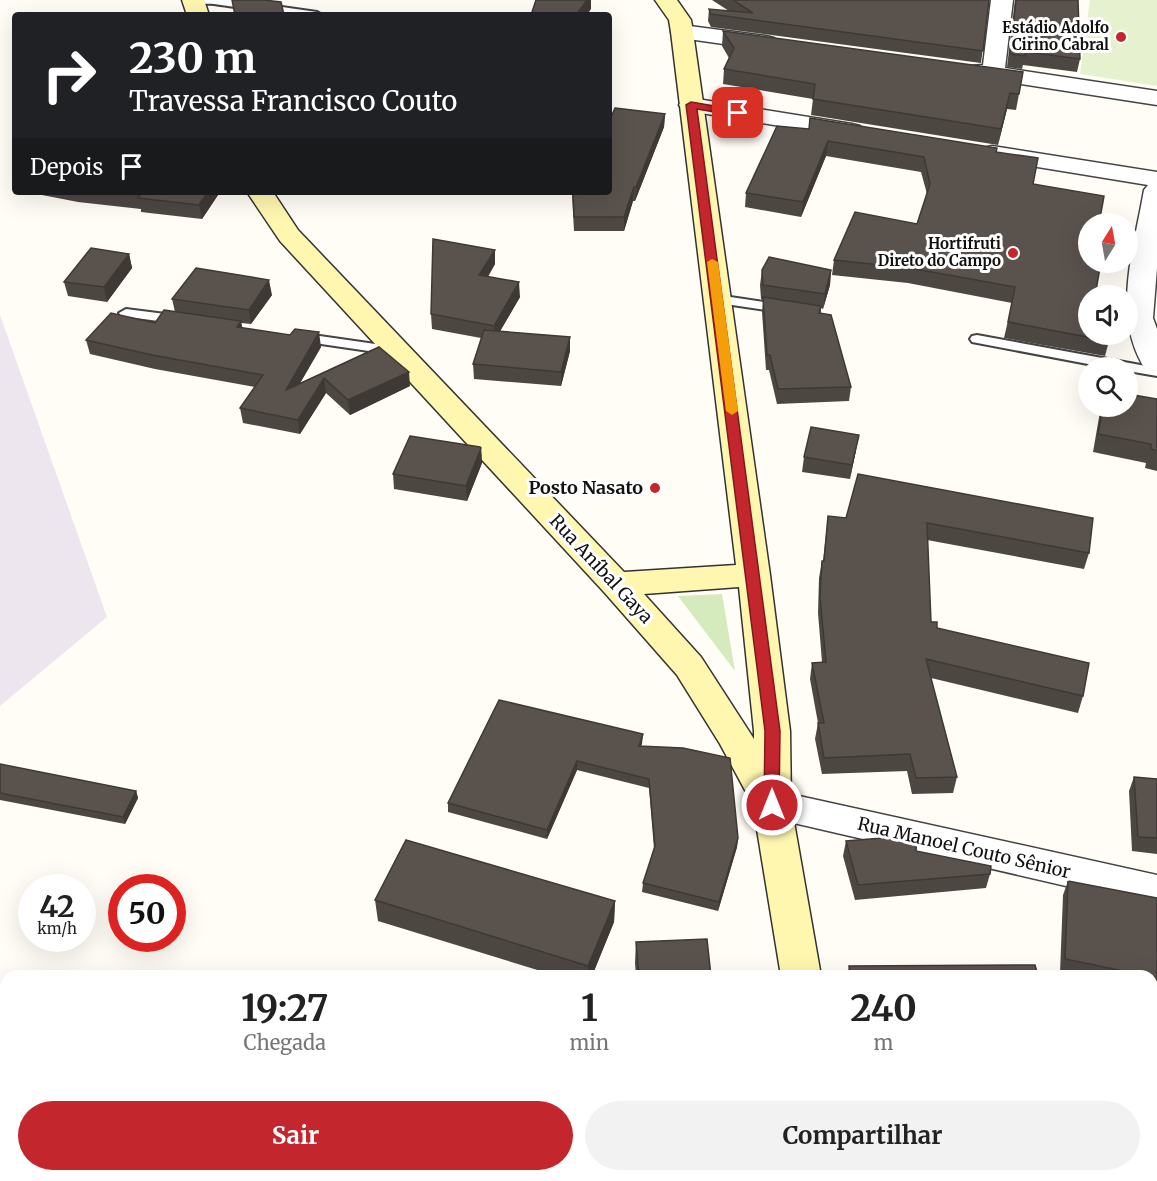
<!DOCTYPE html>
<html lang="pt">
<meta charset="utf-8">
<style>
:root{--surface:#fff;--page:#f2f2f2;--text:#222;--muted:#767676;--accent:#c4262e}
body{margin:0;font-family:Merriweather,serif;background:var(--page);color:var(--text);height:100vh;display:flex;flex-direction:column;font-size:22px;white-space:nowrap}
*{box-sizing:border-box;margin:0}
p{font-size:20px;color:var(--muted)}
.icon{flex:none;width:33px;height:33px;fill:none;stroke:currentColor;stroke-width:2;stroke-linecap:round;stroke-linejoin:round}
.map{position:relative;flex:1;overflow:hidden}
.side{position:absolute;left:0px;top:970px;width:1158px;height:212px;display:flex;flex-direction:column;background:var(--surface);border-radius:18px 18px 0 0;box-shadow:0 6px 24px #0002}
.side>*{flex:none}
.banner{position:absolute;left:12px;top:12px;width:600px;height:183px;border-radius:6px;box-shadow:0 6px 24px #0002;background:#202124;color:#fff;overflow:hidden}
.needle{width:39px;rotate:11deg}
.tools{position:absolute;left:1078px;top:213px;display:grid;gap:12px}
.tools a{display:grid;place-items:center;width:60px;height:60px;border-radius:50%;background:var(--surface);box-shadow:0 6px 24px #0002;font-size:30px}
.speed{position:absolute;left:18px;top:874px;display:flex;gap:12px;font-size:30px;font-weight:700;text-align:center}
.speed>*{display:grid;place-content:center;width:78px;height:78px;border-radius:50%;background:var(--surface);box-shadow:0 6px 24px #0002;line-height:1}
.speed small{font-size:15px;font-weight:400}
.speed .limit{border:9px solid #d22;background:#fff;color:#111}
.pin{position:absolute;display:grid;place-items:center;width:51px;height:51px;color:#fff;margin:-26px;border-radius:12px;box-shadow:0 3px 9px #0006}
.me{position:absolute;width:66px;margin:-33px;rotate:0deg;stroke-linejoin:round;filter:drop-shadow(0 0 4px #0008)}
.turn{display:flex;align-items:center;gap:21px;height:126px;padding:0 18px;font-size:27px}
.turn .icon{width:78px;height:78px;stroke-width:2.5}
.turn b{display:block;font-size:42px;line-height:51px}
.then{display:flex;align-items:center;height:57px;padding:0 18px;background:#0003;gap:12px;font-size:22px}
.eta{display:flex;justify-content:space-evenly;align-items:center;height:102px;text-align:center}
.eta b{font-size:36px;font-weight:700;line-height:42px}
.button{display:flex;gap:12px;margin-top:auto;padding:12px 18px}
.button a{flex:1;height:69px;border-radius:36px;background:var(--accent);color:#fff;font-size:24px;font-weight:700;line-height:69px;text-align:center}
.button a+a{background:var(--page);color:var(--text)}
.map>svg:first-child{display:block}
.industrial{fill:#eee6ef}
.green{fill:#d5ebbd}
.pitch{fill:#e6f2cf}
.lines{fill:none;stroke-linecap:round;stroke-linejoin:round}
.service-casing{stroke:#444;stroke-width:4}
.minor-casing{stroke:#444;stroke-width:3}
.secondary-casing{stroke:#333;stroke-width:3}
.service{fill:#fff;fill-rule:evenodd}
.minor{fill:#fff;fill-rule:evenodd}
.secondary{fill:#fff6b0;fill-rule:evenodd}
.wall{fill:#4d4742}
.shaded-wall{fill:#3f3936}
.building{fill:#5a524d;stroke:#3f3936;stroke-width:1.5}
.route{fill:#c4262e;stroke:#7f191e;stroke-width:1.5}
.slow{fill:#f59e0b}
.poi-dot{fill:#c4262e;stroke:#fff;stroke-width:2}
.labels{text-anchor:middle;stroke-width:6;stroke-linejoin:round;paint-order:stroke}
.far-poi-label{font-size:15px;font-weight:bold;fill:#111;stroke:#fff;text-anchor:end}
.poi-label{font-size:18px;font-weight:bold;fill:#111;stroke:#fff;text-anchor:end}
.street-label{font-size:18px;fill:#111;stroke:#fff}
</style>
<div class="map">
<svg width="1157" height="1181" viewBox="0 0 1157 1181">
<rect width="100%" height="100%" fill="#fffdf5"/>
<path class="industrial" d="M 0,315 L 107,617 L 0,706 Z"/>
<path class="green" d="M 722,594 L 735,671 L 678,596 Z"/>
<path class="pitch" d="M 1090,0 L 1157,0 L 1157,86 L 1080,74 Z"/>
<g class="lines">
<defs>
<path id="service" d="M 189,0 L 232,0 L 317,12 L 322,15 C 286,15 250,9 214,4 C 206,3 198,5 190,3 Z
M 717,295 L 785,305 L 792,309 L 785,313 L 712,302 L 710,299 Z
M 126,309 L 181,316 L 188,320 L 181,324 L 121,316 L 119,313 Z
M 299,333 L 396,347 L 403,351 L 396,355 L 294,340 L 292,337 L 294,334 Z
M 977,335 L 1157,368 L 1157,376 L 1128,371 L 1128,368 L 1109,368 L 972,342 L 970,339 L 972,336 Z"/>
<path id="minor" d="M 991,0 L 1013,0 L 1005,68 L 1157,91 L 1157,105 L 970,76 L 967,71 L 970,66 L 983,65 Z
M 682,25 L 766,36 L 774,38 L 777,43 L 774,48 L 766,50 L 674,37 L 671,32 L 674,27 Z
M 691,98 L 852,124 L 860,126 L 864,131 L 860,136 L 852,138 L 683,110 L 679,105 L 683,100 Z
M 992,146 L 1157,172 L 1157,268 L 1153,318 L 1157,329 L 1157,375 L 1147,372 C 1110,318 1134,249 1144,190 L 1148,185 L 983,158 L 980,153 L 983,148 Z
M 772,790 L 1157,875 L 1157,907 L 759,815 L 753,805 L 759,795 Z"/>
<path id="secondary" d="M 182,0 L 204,0 L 209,15 L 187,15 Z
M 655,0 L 677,0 L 691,20 L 693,32 L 770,575 L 790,731 L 791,805 L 821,976 L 781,976 L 753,805 L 720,744 L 677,675 L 604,592 L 280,241 L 247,192 L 273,192 L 298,230 L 624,572 L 736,565 L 671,32 L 669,20 ZM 739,587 L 754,731 L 754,739 L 701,657 L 644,594 Z
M 812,1176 L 856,1176 L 857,1181 L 813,1181 Z"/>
</defs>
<use href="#service" class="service-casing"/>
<use href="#minor" class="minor-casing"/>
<use href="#secondary" class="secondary-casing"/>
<use href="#service" class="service"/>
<use href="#minor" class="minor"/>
<use href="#secondary" class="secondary"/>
</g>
<path class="wall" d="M 712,0 L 989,0 L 981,63 L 711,27 L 708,21 L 709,9 L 729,11 Z
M 1015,0 L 1078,0 L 1080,59 L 1077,72 L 1023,65 L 1022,69 L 1007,67 Z
M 723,31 L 1019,94 L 1016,110 L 1007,109 L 998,145 L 811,115 L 813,99 L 723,84 L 724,69 L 729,58 L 722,46 Z
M 665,114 L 664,127 L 635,201 L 633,201 L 624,231 L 574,231 L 572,194 L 552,192 L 609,192 Z
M 777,126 L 996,152 L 1033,184 L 1099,223 L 1095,296 L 1089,334 L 1109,341 L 1105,356 L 1004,338 L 1012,303 L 908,283 L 832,275 L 834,260 L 917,224 L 927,194 L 921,172 L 826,156 L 801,217 L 745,207 L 746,193 Z
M 41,192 L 220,192 L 202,219 L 141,212 L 141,209 L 78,202 L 42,195 Z
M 495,250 L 495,264 L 488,277 L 520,297 L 500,331 L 570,351 L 561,386 L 474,379 L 473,364 L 481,338 L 432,329 L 431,314 Z
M 129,254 L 132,268 L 107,302 L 68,296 L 64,282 Z
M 762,270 L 831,270 L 830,285 L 823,309 L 821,308 L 821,314 L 851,387 L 849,401 L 777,404 L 769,370 L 766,370 L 762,312 L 763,300 L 761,299 L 760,285 Z
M 272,295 L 251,324 L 241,323 L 242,328 L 321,347 L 300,383 L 379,347 L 410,386 L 350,415 L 326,393 L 300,434 L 243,423 L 240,408 L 255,387 L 155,369 L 90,354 L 86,340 L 155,323 L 175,312 L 172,299 Z
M 1157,399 L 1157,471 L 1145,468 L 1146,463 L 1093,452 L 1101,406 L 1128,406 Z
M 481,448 L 482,463 L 467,501 L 394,489 L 393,474 Z
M 856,450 L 850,479 L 802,472 L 804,457 Z
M 858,474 L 1089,553 L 1084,569 L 927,540 L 931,622 L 937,628 L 1083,696 L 1078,713 L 931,678 L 957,777 L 953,793 L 912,794 L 907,771 L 822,774 L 815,739 L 818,723 L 810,679 L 812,663 L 822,662 L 818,613 L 819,578 L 822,561 L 823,561 L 828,516 L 846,518 Z
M 643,734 L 641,746 L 738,838 L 737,847 L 718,911 L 642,892 L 643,883 L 654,849 L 649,788 L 577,770 L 547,839 L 448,812 L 448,803 Z
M 0,764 L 136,791 L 138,798 L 125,824 L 0,800 Z
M 1134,777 L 1157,779 L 1157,854 L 1132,851 L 1129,791 Z
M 846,841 L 990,874 L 986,888 L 855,900 L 843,856 Z
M 1068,881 L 1157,898 L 1157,993 L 1152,992 L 1152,976 L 1075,976 L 1060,973 L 1063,895 Z
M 375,900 L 615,901 L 614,922 L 592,976 L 557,976 L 378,921 Z
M 636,942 L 711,976 L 636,976 L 635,963 Z
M 849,966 L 1038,976 L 847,976 Z
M 912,1176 L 1087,1176 L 1088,1181 L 912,1181 Z"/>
<path class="shaded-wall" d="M 587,0 L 591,0 L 591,9 L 587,15 L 576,15 Z
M 1010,93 L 1007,109 L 998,145 L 1001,129 Z
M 665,114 L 664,127 L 635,201 L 636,187 Z
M 828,141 L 826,156 L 801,217 L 803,202 Z
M 634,187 L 633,201 L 624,231 L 624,217 Z
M 208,192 L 220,192 L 202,219 L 199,205 Z
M 495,250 L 495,264 L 479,289 L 479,275 Z
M 129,254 L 132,268 L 107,302 L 104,287 Z
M 831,270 L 830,285 L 823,309 L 825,294 Z
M 269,280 L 272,295 L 251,324 L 249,310 Z
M 519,282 L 520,297 L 495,340 L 494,326 Z
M 241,321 L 244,336 L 237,327 Z
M 319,332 L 321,347 L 288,404 L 286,390 Z
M 570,337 L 570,351 L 561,386 L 561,372 Z
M 409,372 L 410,386 L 350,415 L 348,400 Z
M 324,378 L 326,393 L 300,434 L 298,420 Z
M 859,435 L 856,450 L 850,479 L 852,465 Z
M 481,448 L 482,463 L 467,501 L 466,486 Z
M 643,734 L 642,744 L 638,755 L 639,746 Z
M 577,761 L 577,770 L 547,839 L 547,830 Z
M 136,791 L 138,798 L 125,824 L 123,817 Z
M 738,838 L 737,847 L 718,911 L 719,902 Z
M 615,901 L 614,922 L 592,976 L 588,976 L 588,966 Z"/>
<path class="building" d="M 232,0 L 264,0 L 281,2 L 284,15 L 235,15 Z
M 536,0 L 587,0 L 576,15 L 531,15 Z
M 733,0 L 989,0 L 983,51 L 711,14 L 709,9 L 753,13 Z
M 1016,0 L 1078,0 L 1080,59 L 1026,52 L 1025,56 L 1010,54 Z
M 723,31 L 1023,72 L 1019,94 L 1010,93 L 1001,129 L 813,99 L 815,84 L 724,69 L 734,48 Z
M 615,108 L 665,114 L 636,187 L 634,187 L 624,217 L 574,217 L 573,192 L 609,192 L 609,122 Z
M 810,118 L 997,148 L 996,152 L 1038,158 L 1033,184 L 1104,196 L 1099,224 L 1089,224 L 1089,262 L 1101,262 L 1095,296 L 1089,296 L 1089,334 L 1110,334 L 1109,341 L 1008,322 L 1015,287 L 910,268 L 834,260 L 855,212 L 917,224 L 930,184 L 924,157 L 828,141 L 803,202 L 746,193 L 777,126 L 809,129 Z
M 111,192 L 208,192 L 199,205 L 138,198 L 140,195 Z
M 433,239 L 495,250 L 479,275 L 519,282 L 494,326 L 431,314 Z
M 91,248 L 129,254 L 104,287 L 64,282 Z
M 769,257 L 831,270 L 825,294 L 763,285 L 762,270 Z
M 196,268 L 269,280 L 249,310 L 172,299 Z
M 763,297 L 821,306 L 819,313 L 831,315 L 851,387 L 778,389 L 770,355 L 767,355 Z
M 164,310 L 241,321 L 237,327 L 290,335 L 295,329 L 319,332 L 286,390 L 379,347 L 409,372 L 348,400 L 324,378 L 298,420 L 240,408 L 263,375 L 152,355 L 86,340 L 111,313 L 155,323 Z
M 484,330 L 570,337 L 561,372 L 473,364 Z
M 1128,394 L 1157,399 L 1157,451 L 1151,449 L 1151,444 L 1098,434 L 1103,406 L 1128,406 Z
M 811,427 L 859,435 L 852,465 L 804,457 Z
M 410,436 L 480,447 L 481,448 L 466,486 L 393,474 Z
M 858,474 L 1093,518 L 1089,553 L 927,523 L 931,622 L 937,622 L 937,628 L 1089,663 L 1083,696 L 926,659 L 957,777 L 916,778 L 910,754 L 824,758 L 818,723 L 824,723 L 812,663 L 826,662 L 820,597 L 822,561 L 824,561 L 828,516 L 846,518 Z
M 499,700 L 643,734 L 639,746 L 683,748 L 730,758 L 738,838 L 719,902 L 643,883 L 655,846 L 649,779 L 577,761 L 547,830 L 448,803 Z
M 0,764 L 136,791 L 123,817 L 0,793 Z
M 1134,777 L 1157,779 L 1157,838 L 1138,837 Z
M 907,836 L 917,839 L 916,851 L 991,866 L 990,874 L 858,885 L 846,841 Z
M 406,840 L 615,901 L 588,966 L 375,900 Z
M 1068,881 L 1157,898 L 1157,978 L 1065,959 Z
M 707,939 L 711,976 L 639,976 L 636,942 Z
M 1035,965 L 1038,976 L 851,976 L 849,966 Z
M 427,1176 L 554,1176 L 569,1181 L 425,1181 Z
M 690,1176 L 766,1176 L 766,1181 L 690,1181 Z
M 920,1176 L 1087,1176 L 1088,1181 L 920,1181 Z"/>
<path class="route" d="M 691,102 L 738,110 L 743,113 L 738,116 L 697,109 L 780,731 L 779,805 L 777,809 L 766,809 L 764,805 L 765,731 L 686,105 Z"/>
<path class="slow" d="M 712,259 L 718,262 L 738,411 L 732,415 L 726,411 L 707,262 Z"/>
<g class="poi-dot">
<circle cx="1121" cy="37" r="6"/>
<circle cx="1013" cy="253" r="6"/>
<circle cx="655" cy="488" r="6"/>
</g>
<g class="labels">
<g class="far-poi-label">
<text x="1109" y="33">Estádio Adolfo<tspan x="1109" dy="17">Cirino Cabral</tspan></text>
<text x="1001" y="249">Hortifruti<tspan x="1001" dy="17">Direto do Campo</tspan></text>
</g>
<g class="poi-label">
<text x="643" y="494">Posto Nasato</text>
</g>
<g class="street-label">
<text transform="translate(601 569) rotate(47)" y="6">Rua Aníbal Gaya</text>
<text transform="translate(964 848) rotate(13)" y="6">Rua Manoel Couto Sênior</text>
</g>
</g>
</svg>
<div class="tools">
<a><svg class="needle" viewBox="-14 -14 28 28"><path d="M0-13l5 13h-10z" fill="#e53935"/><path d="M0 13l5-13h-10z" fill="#767676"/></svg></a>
<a><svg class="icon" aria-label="sound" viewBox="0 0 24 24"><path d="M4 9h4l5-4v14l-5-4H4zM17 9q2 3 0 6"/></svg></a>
<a><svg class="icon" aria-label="search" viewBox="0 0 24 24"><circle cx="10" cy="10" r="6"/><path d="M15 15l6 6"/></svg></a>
</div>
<div class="speed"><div>42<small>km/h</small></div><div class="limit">50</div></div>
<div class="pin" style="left:738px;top:113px;background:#d93025"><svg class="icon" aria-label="arrive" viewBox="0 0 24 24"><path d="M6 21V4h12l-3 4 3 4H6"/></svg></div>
<svg class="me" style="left:772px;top:805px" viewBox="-20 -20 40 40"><circle r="17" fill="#c4262e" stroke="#fff" stroke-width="3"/><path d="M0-11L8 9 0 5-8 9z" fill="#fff"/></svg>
<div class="banner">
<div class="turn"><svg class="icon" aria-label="right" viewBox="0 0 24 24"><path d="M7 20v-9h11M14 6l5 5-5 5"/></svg><div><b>230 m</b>Travessa Francisco Couto</div></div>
<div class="then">Depois<svg class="icon" aria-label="arrive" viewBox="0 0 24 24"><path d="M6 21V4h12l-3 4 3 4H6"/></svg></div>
</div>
<section class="side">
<div class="eta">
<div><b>19:27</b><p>Chegada</p></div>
<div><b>1</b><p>min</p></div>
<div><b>240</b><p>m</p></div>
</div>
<div class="button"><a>Sair</a><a>Compartilhar</a></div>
</section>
</div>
